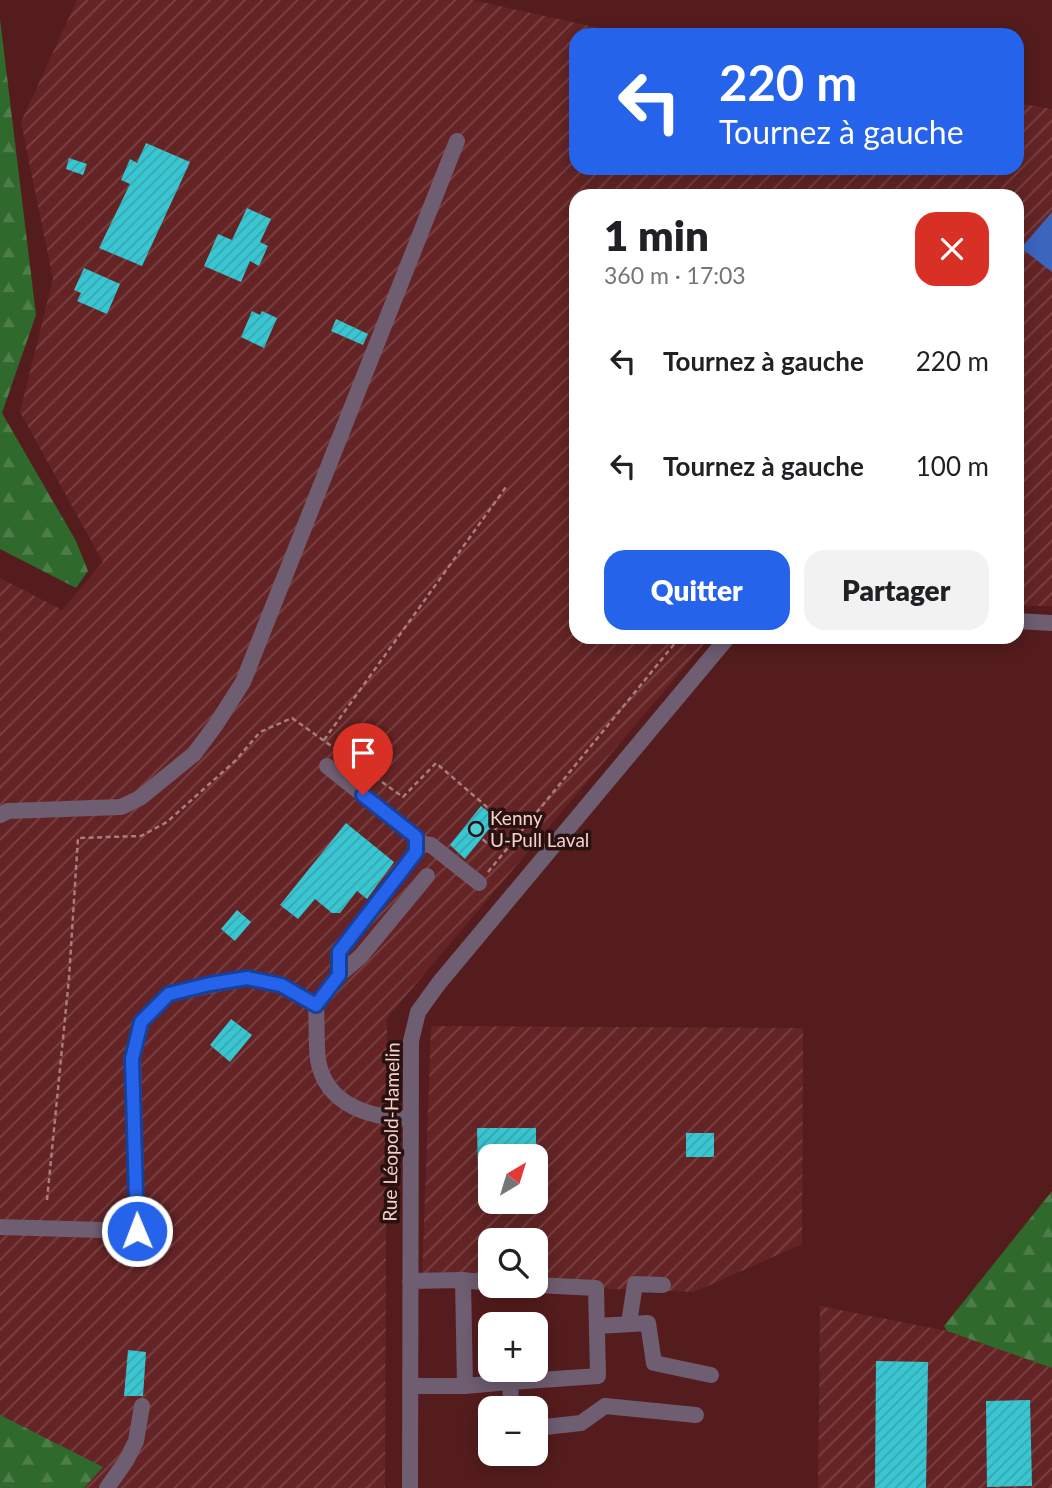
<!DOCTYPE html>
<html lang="fr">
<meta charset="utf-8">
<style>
:root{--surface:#fff;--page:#f2f2f2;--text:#202124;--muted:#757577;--accent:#2563eb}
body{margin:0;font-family:Lato,sans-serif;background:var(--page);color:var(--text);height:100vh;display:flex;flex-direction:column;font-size:26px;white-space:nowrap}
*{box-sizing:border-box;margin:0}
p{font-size:23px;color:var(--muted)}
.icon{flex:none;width:38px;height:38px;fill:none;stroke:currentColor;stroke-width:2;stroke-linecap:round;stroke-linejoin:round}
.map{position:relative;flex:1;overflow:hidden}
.panel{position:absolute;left:569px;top:189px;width:455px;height:455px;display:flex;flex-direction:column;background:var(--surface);border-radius:21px;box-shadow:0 4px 18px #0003}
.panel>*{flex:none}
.banner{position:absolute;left:569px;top:28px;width:455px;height:147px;border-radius:21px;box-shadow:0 4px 18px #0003;background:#2563eb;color:#fff;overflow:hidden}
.needle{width:46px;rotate:38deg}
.fabs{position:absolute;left:478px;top:1144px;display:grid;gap:14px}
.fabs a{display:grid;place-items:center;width:70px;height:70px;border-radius:14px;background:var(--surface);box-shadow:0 4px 18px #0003;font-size:35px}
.pin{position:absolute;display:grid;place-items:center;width:60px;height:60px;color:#fff;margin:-72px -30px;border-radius:50% 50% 50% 0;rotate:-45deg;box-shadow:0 0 7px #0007}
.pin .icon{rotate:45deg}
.me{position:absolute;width:77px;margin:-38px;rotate:359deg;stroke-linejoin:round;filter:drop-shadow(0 0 5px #0008)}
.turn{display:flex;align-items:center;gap:24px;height:147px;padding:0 35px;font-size:32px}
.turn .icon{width:91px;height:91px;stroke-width:2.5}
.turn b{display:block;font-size:49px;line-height:60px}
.round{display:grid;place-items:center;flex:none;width:74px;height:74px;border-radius:21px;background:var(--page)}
.summary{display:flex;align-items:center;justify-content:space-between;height:119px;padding:0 35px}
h1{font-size:42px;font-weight:800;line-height:52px}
.primary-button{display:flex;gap:14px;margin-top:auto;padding:14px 35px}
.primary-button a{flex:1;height:80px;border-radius:21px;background:var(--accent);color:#fff;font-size:28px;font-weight:800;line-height:80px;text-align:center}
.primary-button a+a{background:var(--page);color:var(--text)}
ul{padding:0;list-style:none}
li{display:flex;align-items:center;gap:21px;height:105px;padding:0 35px}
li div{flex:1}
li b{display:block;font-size:26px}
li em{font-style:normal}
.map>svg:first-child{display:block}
.industrial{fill:url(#industrial-furrows);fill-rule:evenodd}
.forest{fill:url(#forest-firs)}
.water{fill:#3b66be}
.building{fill:url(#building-hatch)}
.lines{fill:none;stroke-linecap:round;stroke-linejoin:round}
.path{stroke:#aa7c7b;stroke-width:2.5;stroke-dasharray:5 3.5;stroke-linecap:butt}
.minor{stroke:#6f5d71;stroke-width:16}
.route-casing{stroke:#184099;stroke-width:18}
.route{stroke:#2563eb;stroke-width:12}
.poi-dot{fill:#52ccd6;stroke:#291110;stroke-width:2.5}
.labels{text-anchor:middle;stroke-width:7;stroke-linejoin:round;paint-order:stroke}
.poi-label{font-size:19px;fill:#f5d0ce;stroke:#291110;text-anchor:start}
.street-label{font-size:19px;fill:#f5d0ce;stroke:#291110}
</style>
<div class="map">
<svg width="1052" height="1488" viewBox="0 0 1052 1488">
<defs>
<pattern id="industrial-furrows" width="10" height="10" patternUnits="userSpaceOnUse" patternTransform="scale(1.75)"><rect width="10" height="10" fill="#642425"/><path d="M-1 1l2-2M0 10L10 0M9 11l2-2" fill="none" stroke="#7b4343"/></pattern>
<pattern id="forest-firs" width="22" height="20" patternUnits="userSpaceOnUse" patternTransform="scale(1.75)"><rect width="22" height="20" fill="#2f692c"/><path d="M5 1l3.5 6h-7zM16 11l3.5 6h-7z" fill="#4e7d49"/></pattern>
<pattern id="building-hatch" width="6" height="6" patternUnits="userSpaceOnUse" patternTransform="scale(1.75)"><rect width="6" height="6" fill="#38c7d2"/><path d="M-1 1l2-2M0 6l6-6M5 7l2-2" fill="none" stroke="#3ca5ad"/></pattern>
</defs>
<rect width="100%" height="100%" fill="#541c1d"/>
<path class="industrial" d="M 77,0 L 472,0 L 631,35 L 576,35 L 576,168 L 1017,168 L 1017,103 L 1052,109 L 1052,606 L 1017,606 L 1017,196 L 576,196 L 576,637 L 710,637 L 387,1018 L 385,1488 L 0,1488 L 0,578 L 62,610 L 103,562 L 20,412 L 53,279 L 21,122 Z
M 431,1026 L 803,1028 L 802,1244 L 694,1292 L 536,1286 L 536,1241 L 490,1241 L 490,1284 L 422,1281 ZM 490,1157 L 536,1157 L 536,1202 L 490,1202 Z
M 820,1306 L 947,1331 L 1052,1368 L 1052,1488 L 818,1488 Z"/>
<path class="forest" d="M 0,19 L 36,315 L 2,413 L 76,541 L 88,571 L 76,588 L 0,549 Z
M 1052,1191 L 1052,1368 L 947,1331 L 944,1326 Z
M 0,1415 L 103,1467 L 84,1488 L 0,1488 Z"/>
<path class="water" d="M 1052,212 L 1052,272 L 1021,248 Z"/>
<path class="building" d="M 146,143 L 190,162 L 142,266 L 99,248 L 130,184 L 121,180 L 130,159 L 137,163 Z
M 69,158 L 87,164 L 83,175 L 66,169 Z
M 247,208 L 271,219 L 260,242 L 268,246 L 259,266 L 250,261 L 241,282 L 204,266 L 218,234 L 232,240 Z
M 84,268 L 120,284 L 107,314 L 77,301 L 81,293 L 74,290 Z
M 252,311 L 260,315 L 262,311 L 277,318 L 264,348 L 241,337 Z
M 336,319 L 368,334 L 363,345 L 331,331 Z
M 481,806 L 497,819 L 465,859 L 450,845 Z
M 346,823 L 394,862 L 367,899 L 357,891 L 340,913 L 332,913 L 315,899 L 298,919 L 280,905 Z
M 237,910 L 251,922 L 235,941 L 221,929 Z
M 231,1019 L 252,1035 L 230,1062 L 210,1045 Z
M 477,1128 L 536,1128 L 536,1157 L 490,1157 L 490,1174 L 478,1174 Z
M 686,1133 L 714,1133 L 714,1157 L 686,1157 Z
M 128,1350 L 146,1352 L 143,1396 L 124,1396 Z
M 876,1361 L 928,1362 L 926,1488 L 875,1488 Z
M 1030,1400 L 1032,1486 L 987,1487 L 986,1401 Z"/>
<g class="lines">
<path class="path" d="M 324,740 L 506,487
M 488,872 L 680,637
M 47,1200 L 69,978 L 78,838 L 141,836 L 167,822 L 236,760 L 260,732 L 292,718 L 403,797 L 436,763 L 502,820 L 486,842 L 481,838"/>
<path class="minor" d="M 1017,621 L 1052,623
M 327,766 L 416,837 L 416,852 L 339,952 L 339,975
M 0,815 L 8,811 L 121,807 L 140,798 L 194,754 L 215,726 L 243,682 L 457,141
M 418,843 L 431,845 L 479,883
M 316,1005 C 317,1023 316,1042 318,1060 C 326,1106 371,1118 411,1119
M 0,1227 L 137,1231 L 133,1059 L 141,1022 L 169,994 L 247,978 L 281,985 L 316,1005 L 339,975 L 361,956 L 427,876
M 463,1280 L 490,1283
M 629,1323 L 635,1284 L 663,1285
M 598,1326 L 648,1323 L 654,1363 L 711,1375
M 410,1386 L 465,1386 L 463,1280 L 410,1281
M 465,1386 L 511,1382
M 510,1409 L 511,1382 L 598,1376 L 596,1288 L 536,1285
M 536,1428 L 581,1423 L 605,1406 L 696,1415
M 107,1488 L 126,1461 L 136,1441 L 142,1406
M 410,1488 L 411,1041 L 418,1012 L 439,983 L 728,637"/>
</g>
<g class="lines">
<defs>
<path id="route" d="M 137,1231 L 132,1059 L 141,1022 L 169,994 L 210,984 L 247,978 L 281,985 L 316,1005 L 339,975 L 339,952 L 416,852 L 416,837 L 363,795"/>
</defs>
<use href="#route" class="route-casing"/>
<use href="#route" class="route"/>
</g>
<circle class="poi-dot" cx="476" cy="829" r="7"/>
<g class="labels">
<g class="poi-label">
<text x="490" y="825">Kenny<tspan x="490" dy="22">U-Pull Laval</tspan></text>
</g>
<g class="street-label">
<text transform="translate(391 1132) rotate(-89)" y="7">Rue Léopold-Hamelin</text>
</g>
</g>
</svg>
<div class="fabs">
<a><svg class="needle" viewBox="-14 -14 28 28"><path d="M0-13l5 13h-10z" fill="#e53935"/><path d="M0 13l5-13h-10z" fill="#757577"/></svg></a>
<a><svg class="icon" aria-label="search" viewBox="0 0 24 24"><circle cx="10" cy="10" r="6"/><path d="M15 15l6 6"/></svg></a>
<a>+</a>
<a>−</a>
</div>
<div class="pin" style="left:363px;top:795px;background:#d93025"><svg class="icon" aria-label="arrive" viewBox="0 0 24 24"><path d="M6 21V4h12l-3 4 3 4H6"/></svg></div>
<svg class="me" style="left:137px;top:1231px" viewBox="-20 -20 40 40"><circle r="17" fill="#2563eb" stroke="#fff" stroke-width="3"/><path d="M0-11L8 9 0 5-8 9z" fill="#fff"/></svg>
<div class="banner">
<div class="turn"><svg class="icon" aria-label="left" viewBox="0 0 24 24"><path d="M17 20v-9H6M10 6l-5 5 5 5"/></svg><div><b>220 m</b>Tournez à gauche</div></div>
</div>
<section class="panel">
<div class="summary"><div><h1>1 min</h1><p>360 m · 17:03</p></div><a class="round" style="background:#d93025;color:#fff"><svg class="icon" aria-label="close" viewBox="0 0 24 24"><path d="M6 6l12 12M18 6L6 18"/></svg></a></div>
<ul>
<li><svg class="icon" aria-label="left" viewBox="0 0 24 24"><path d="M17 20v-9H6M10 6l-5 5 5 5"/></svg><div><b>Tournez à gauche</b></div><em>220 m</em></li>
<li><svg class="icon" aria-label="left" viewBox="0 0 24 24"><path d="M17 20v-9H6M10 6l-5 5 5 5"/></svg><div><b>Tournez à gauche</b></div><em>100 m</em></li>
</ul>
<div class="primary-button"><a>Quitter</a><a>Partager</a></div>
</section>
</div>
